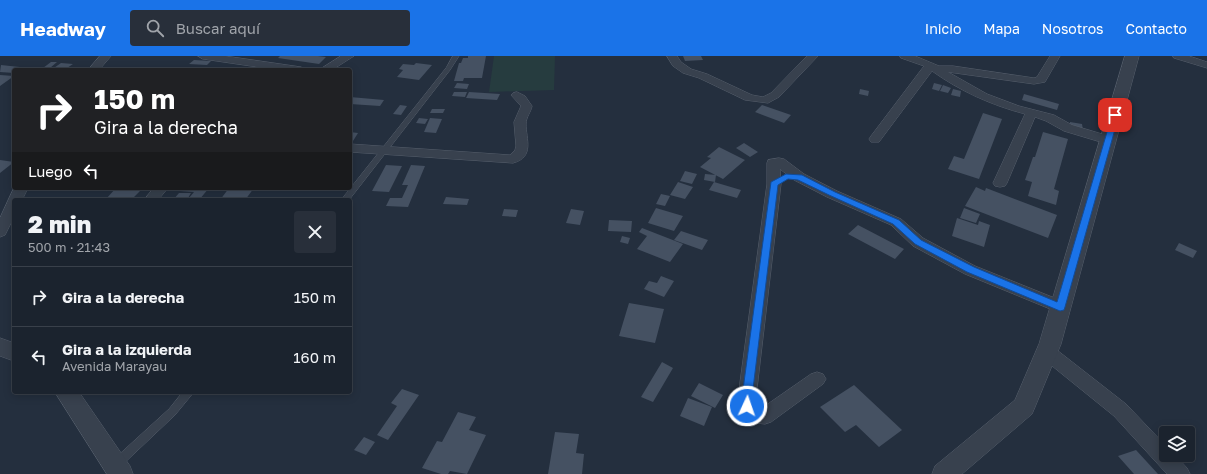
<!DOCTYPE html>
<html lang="es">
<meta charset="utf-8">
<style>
:root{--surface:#1b232e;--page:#282f3a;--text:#f1f3f6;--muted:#a0a4aa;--line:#39404a;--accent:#1a73e8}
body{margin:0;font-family:"Golos Text",sans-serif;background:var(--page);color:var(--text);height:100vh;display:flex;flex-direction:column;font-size:15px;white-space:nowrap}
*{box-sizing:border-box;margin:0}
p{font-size:13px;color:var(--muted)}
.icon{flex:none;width:22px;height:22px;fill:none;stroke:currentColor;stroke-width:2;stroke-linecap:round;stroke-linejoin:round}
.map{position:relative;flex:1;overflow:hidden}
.sheet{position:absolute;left:12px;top:142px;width:340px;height:196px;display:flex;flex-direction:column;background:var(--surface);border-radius:4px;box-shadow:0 2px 10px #0003,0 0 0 1px var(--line)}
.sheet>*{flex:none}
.guide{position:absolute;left:12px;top:12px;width:340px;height:122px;border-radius:4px;box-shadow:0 2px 10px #0003,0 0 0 1px var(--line);background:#202124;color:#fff;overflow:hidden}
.controls{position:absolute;left:1159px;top:370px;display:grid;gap:8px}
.controls a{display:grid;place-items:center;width:36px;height:36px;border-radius:4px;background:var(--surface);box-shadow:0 2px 10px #0003,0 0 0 1px var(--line);font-size:20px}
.pin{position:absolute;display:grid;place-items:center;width:34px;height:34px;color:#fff;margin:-17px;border-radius:8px;box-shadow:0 2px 6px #0006}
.me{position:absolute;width:44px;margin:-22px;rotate:3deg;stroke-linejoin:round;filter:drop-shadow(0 0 3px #0008)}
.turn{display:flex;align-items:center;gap:14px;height:84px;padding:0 16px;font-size:18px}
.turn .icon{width:52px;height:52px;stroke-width:2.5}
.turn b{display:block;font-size:28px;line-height:34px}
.then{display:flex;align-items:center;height:38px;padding:0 16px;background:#0003;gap:8px;font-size:15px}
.round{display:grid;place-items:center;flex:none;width:42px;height:42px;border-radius:4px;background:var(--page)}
.head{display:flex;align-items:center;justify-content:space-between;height:68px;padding:0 16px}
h1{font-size:24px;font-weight:800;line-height:30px}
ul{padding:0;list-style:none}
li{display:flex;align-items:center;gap:12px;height:60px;padding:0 16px;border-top:1px solid var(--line)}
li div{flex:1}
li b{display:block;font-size:15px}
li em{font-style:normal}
header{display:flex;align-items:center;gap:24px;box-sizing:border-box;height:56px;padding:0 20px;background:var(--accent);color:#fff}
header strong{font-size:19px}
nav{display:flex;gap:22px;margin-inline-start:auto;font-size:14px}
.search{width:280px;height:36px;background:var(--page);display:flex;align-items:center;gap:10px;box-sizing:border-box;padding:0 14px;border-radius:4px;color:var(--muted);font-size:15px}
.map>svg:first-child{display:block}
.green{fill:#263c3f}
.building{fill:#455162}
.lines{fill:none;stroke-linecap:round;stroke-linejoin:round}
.service-casing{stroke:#565f6c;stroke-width:1}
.minor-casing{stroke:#565f6c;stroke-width:1}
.tertiary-casing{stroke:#565f6c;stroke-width:1}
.service{fill:#38414e;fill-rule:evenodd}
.minor{fill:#38414e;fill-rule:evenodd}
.tertiary{fill:#38414e;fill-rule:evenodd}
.route{fill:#1a73e8;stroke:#114b97}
</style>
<header>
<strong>Headway</strong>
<div class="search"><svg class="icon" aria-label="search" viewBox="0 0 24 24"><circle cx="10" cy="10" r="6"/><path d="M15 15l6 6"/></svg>Buscar aquí</div>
<nav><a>Inicio</a><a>Mapa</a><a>Nosotros</a><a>Contacto</a></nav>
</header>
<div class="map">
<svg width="1207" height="418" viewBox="0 0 1207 418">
<rect width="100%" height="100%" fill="#242f3e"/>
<path class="green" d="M 494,0 L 555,0 L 554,34 L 489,36 Z"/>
<path class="building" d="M 280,0 L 318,0 L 326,1 L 319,8 L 278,2 Z
M 468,0 L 486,0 L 482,22 L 464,22 L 463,25 L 454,25 L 459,7 L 461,7 L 463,2 L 468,2 Z
M 683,0 L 701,0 L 703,4 L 685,5 Z
M 194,4 L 211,5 L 207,9 L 189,8 Z
M 51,6 L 57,6 L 50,12 L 43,12 Z
M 61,7 L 73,8 L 64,14 L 51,14 Z
M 416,7 L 432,9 L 419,24 L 397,21 L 403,14 L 399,13 L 403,8 L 414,9 Z
M 1,9 L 29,12 L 26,14 L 14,14 L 14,17 L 0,16 Z
M 0,19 L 14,20 L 0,30 Z
M 457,27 L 469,28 L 467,33 L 454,32 Z
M 934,27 L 942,29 L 939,35 L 932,33 Z
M 943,29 L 951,32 L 948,37 L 940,35 Z
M 860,33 L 869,35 L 868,40 L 859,38 Z
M 953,33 L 961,35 L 960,41 L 951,39 Z
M 454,36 L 467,36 L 465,41 L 452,40 Z
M 469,36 L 500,38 L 497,44 L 466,42 Z
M 1024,38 L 1059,48 L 1057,54 L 1022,44 Z
M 350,41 L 384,44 L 380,50 L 350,48 Z
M 400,49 L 407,50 L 401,59 L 393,58 Z
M 762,49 L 791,59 L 784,67 L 755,56 Z
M 432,53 L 445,53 L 443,57 L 430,57 Z
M 983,57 L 1002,63 L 979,123 L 948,113 L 954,100 L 964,103 Z
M 419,62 L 428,63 L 425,68 L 416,67 Z
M 430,62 L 442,63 L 436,77 L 424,76 Z
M 1070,66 L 1082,68 L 1083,74 L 1070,71 Z
M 350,76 L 358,77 L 353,85 L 350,85 Z
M 1043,76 L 1068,83 L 1054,133 L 1059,135 L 1056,149 L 1028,140 L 1032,126 L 1025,124 L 1033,101 L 1035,101 Z
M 744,87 L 758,96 L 750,101 L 736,92 Z
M 719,91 L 745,104 L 723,123 L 700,111 L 711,102 L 707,101 Z
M 0,104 L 14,106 L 0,117 Z
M 386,109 L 402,110 L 389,136 L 372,135 Z
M 411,109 L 425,110 L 408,151 L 386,150 L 390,142 L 402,142 L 408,129 L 402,129 Z
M 685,115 L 697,118 L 692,128 L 680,125 Z
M 705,118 L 716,119 L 715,126 L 704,124 Z
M 678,126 L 693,131 L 685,143 L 670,139 Z
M 714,126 L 741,134 L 737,142 L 709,134 Z
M 976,131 L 985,135 L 986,132 L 1057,159 L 1048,182 L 965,150 Z
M 116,132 L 147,132 L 144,135 L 140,135 L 131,144 L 106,143 Z
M 183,132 L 209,132 L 199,144 L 173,144 L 179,137 L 191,137 L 188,142 L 189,142 L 194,136 L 180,135 Z
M 229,132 L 254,132 L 245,144 L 220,144 Z
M 661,138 L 670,140 L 665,150 L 656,148 Z
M 446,141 L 469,143 L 467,149 L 443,148 Z
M 656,152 L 683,160 L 674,175 L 648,167 Z
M 964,152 L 980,158 L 976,167 L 960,162 Z
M 504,153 L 518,154 L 516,161 L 502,160 Z
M 571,153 L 584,155 L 580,169 L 566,167 Z
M 957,162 L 978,169 L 979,165 L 990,169 L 984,191 L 952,180 Z
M 609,164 L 632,165 L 631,176 L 608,175 Z
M 858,169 L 904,193 L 895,203 L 848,178 Z
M 642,172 L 683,188 L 670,206 L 637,193 L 647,180 L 639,176 Z
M 681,175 L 708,184 L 702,194 L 674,184 Z
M 622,180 L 630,182 L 628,188 L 620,186 Z
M 1179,187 L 1197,195 L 1193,202 L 1175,194 Z
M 661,220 L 674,225 L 664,241 L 644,233 L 649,225 L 657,227 Z
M 629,247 L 664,253 L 655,287 L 619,280 Z
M 662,306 L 673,312 L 653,346 L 641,341 Z
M 699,327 L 723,339 L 715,352 L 691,340 Z
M 854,329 L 902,374 L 879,391 L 856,369 L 845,376 L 820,351 Z
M 402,333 L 419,339 L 388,384 L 377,379 L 397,350 L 391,347 Z
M 688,342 L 712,351 L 704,370 L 680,360 Z
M 458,356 L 476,361 L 469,374 L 486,379 L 467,418 L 450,415 L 448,418 L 441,418 L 422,412 L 437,385 L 442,386 Z
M 555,376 L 579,378 L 576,397 L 584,398 L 582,418 L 548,418 Z
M 364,381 L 375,386 L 366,399 L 354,394 Z
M 1136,394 L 1158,418 L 1134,418 L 1118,400 Z"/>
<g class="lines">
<defs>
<path id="service" d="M 453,0 L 459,0 L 450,14 L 349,144 L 341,144 L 446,12 Z
M 183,336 L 194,336 L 175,359 L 120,411 L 116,413 L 112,411 L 111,408 L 112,405 L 169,353 Z"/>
<path id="minor" d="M 100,0 L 111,0 L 99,14 L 88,14 Z
M 198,0 L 225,0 L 301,11 L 306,14 L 278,14 L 203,3 Z
M 341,0 L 354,0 L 332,14 L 319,14 Z
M 667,0 L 677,0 L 681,6 L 691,13 L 707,18 L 752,39 L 763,41 L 771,37 L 807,0 L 818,0 L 779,41 L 768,47 L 745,44 L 699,22 L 683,17 L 673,10 Z
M 900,0 L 915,0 L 939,10 L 953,10 L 1034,22 L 1037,21 L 1050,0 L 1060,0 L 1045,26 L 1034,28 L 948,16 L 987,38 L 1019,50 L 1054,59 L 1072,69 L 1112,81 L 1114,84 L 1112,87 L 1104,87 L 1064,75 L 1046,65 L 1035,61 L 1007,127 L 1005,130 L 1000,131 L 995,130 L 993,127 L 1025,58 C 991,49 960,35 932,15 L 879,86 L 871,86 L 869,83 L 871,80 L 924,10 L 901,2 Z
M 1173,0 L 1189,0 L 1207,6 L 1207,12 L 1174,2 Z
M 517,36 L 525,40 L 532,50 C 531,56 526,61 526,68 C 526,83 535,101 513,107 L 350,96 L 350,88 L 510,99 L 515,94 L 516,90 L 514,66 L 521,50 L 511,39 L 513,37 Z
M 779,102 L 784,103 L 804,118 L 837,135 L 901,163 L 923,182 L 975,210 L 1067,247 L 1069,251 L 1067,255 L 1061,257 L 1055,255 L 965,218 L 913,190 L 891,169 L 827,141 L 794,124 L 780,113 L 781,128 L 756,341 L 757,350 L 762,352 L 811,318 L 817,316 L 823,318 L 826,323 L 823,328 L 771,366 L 765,368 L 756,367 L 744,361 L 739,350 L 738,341 L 767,128 L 767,107 L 768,104 Z
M 14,132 L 28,132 L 22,144 L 14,144 L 14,161 L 5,179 L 0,181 L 0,162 Z
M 154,132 L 168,132 L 158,144 L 144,144 Z
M 1047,289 L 1053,291 L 1126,348 L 1166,390 L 1166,399 L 1175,399 L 1187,412 L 1190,418 L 1167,418 L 1114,360 L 1041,301 L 1039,296 L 1041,291 Z"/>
<path id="tertiary" d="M 1125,0 L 1139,0 L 1061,288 L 1035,351 L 1032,358 L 962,418 L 932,418 L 935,410 L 1015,344 L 1039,288 Z
M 0,282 L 14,287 L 14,305 L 0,300 Z
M 55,336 L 79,336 L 130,410 L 133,418 L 107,418 Z"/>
</defs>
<use href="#service" class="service-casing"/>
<use href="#minor" class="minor-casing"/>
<use href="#tertiary" class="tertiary-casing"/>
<use href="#service" class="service"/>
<use href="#minor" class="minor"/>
<use href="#tertiary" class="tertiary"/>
</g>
<path class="route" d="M 1115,57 L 1119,59 L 1065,251 L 1064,254 L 1060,255 L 967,216 L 915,188 L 893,168 L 829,139 L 798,124 L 788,123 L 778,129 L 752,341 L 753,350 L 751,353 L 747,355 L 743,353 L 742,341 L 771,126 L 786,118 L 802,119 L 835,136 L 899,164 L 921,184 L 974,211 L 1057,246 L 1112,59 Z"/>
</svg>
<div class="controls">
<a><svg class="icon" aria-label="layers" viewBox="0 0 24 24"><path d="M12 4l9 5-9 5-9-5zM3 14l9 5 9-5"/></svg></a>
</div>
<div class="pin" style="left:1115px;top:59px;background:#d93025"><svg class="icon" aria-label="arrive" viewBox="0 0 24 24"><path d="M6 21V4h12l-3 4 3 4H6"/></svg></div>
<svg class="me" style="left:747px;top:350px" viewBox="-20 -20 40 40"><circle r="17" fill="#1a73e8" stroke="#fff" stroke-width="3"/><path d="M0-11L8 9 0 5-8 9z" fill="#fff"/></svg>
<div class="guide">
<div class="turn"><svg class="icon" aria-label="right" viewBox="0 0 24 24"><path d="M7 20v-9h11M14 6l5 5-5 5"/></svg><div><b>150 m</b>Gira a la derecha</div></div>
<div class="then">Luego<svg class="icon" aria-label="left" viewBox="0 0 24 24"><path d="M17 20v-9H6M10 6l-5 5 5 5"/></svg></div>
</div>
<section class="sheet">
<div class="head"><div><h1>2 min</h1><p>500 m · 21:43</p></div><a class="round"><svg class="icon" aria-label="close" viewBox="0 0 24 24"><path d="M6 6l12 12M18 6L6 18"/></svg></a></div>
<ul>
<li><svg class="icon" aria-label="right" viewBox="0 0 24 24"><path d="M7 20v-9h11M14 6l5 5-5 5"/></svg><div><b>Gira a la derecha</b></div><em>150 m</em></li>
<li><svg class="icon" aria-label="left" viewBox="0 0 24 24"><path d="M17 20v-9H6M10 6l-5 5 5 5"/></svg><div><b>Gira a la izquierda</b><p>Avenida Marayau</p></div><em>160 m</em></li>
</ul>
</section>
</div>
